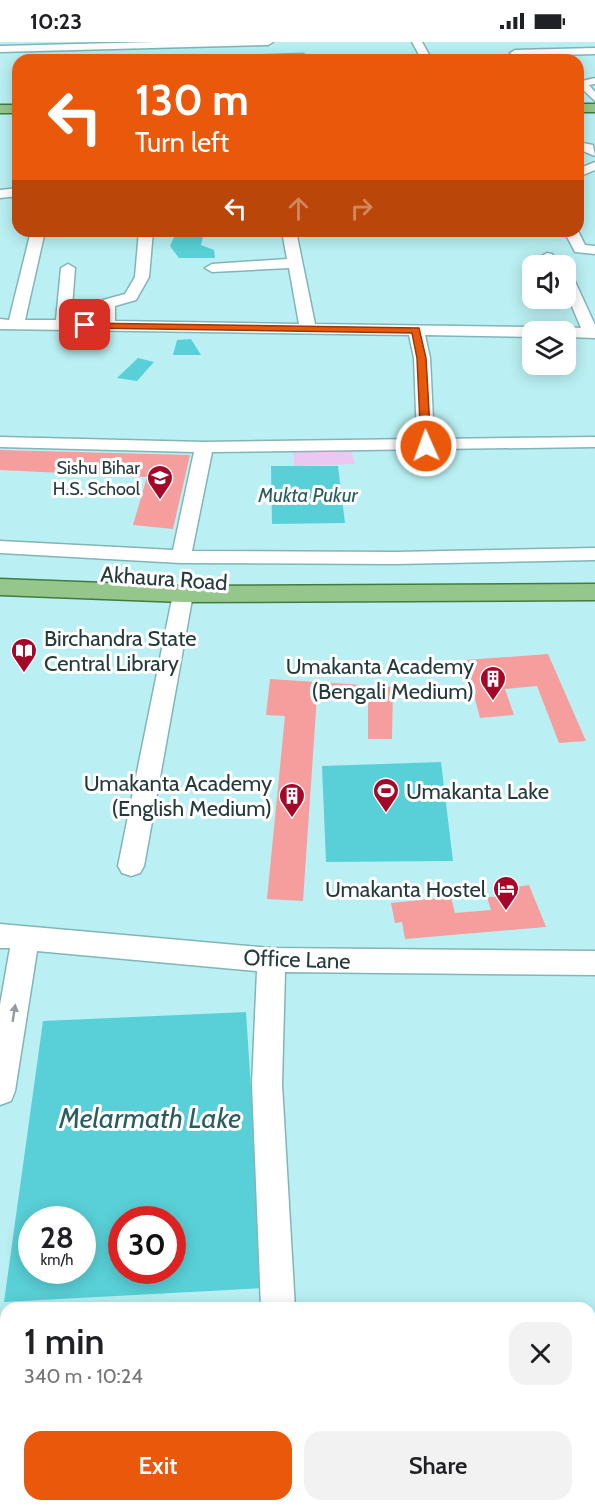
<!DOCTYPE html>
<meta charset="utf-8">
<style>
:root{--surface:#fff;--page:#f2f2f2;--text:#202124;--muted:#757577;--accent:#ea580c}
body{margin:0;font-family:Cabin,sans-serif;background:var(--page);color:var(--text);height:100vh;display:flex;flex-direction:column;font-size:22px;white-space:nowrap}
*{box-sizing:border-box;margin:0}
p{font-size:20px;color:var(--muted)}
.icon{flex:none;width:33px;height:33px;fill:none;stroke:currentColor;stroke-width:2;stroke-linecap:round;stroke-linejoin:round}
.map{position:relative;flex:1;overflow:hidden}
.details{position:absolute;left:0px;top:1260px;width:596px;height:210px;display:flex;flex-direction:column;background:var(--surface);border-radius:18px 18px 0 0;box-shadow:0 3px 15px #0003}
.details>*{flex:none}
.top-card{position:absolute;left:12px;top:12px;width:572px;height:183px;border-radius:18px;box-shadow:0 3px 15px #0003;background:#ea580c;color:#fff;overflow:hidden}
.buttons{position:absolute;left:522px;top:213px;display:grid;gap:12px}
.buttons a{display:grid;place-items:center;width:54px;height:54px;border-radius:12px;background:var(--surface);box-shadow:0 3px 15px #0003;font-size:30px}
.speed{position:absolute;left:18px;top:1164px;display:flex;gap:12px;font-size:30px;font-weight:700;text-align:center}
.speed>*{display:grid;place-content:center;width:78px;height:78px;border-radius:50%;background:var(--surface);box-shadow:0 3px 15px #0003;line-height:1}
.speed small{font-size:15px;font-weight:400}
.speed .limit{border:9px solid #d22;background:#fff;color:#111}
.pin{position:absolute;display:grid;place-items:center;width:51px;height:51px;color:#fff;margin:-26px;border-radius:12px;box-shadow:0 3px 9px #0006}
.me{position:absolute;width:66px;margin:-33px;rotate:358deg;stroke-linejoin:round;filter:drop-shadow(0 0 4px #0008)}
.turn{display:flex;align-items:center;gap:21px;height:126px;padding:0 24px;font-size:27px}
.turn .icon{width:78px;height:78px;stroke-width:2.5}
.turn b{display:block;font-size:42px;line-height:51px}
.lanes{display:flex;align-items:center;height:57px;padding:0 24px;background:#0003;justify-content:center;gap:30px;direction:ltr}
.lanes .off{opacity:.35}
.round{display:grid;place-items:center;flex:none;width:63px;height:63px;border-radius:18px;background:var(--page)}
.headline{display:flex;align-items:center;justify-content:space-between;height:102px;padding:0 24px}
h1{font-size:36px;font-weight:600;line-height:45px}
.primary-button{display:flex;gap:12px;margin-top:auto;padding:12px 24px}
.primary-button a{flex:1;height:69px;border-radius:18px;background:var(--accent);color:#fff;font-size:24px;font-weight:600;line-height:69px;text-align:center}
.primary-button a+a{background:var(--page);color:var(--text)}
.status{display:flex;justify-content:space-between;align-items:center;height:42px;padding:0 30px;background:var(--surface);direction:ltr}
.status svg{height:16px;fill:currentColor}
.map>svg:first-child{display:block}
.green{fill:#ebc8f2}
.water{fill:#59d0d7;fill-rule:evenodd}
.building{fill:#f69e9d}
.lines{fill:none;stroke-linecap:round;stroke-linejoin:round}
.minor-casing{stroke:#81b5b8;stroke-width:3}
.major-casing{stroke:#407c3e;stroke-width:3}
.minor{fill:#fff;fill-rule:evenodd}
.major{fill:#95c68c;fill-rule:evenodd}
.oneway{fill:#929c9d}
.route{fill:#ea580c;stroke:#983908;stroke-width:1.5}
.labels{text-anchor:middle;stroke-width:6;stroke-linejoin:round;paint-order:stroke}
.far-poi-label{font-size:18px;fill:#243a3b;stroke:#fff;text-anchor:end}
.far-water-label{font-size:20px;font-style:italic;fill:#2a5d60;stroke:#fff}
.street-label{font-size:22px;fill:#243a3b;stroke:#fff}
.poi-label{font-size:22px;fill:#243a3b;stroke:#fff;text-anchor:end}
.near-water-label{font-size:28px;font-style:italic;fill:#2a5d60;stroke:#fff}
</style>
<div class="status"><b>10:23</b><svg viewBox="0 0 49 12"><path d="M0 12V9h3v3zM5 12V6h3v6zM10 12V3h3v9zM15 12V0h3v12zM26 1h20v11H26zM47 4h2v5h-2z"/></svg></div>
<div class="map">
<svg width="595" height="1470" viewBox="0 0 595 1470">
<rect width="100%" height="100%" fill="#baf0f3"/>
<path class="green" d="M 351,406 L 355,422 L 294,424 L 293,407 Z"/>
<path class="water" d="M 203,194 L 201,203 L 214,208 L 215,216 L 179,216 L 170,204 L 174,195 Z
M 191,297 L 201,313 L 173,313 L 177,298 Z
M 138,316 L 154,320 L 137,339 L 117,336 Z
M 271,424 L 338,424 L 345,481 L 272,482 Z
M 441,720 L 453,819 L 326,820 L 322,724 Z
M 246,970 L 264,1246 L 4,1260 L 43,979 ZM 32,1178 L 82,1178 L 82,1228 L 32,1228 ZM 122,1178 L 172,1178 L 172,1228 L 122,1228 Z"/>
<path class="building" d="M 0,408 L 190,413 L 173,487 L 133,483 L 147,435 L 0,428 Z
M 548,612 L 586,699 L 559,701 L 537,644 L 505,647 L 514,673 L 480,676 L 465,618 Z
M 270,637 L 393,645 L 392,697 L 368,697 L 368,657 L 317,654 L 303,859 L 267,857 L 285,674 L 266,673 Z
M 529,843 L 546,885 L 405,897 L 402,880 L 395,881 L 391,861 L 451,855 L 455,871 L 491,868 L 487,855 L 517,854 L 516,845 Z"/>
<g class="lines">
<defs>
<path id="minor" d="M 155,0 L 273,0 L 268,3 L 0,10 L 0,4 Z
M 412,0 L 422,0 L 432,18 L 422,18 Z
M 595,6 L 595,12 L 515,14 L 510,11 L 515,8 Z
M 303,12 L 308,15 L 307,17 L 213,18 L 218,15 Z
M 595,36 L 595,42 L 589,43 L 595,50 L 595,59 L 578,43 L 578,40 Z
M 578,100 L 593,103 L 595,114 L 578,107 Z
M 595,120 L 595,128 L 578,135 L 578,127 Z
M 18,146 L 18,154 L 0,156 L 0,148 Z
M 31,189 L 45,189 L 25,278 L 56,278 L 61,226 L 68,222 L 75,226 L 71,278 L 100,279 L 103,258 L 125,252 L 135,235 L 139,189 L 153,189 L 149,235 L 136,258 L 115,264 L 115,279 L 299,282 L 289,226 L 212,230 L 205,226 L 212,222 L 287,217 L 282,189 L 296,189 L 315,282 L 532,285 L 539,290 L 532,290 L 532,295 L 425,293 L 430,316 L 434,397 L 595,395 L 595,405 L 212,410 L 192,509 L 395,510 L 595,506 L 595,518 L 395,522 L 181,521 L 0,511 L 0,499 L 173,508 L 194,410 L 0,405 L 0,395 L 204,400 L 417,397 L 414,316 L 409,293 L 0,287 L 0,277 L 9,278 Z
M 564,189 L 578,189 L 585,203 L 595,204 L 595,212 L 575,210 Z
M 547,211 L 552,212 L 562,224 L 547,224 L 540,215 Z
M 566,231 L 573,235 L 595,283 L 595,296 L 566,295 L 566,290 L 559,290 L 566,285 L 581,286 L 566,250 Z
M 183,545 L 190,547 L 193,552 L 144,824 L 140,831 L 131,834 L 122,831 L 118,824 L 173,552 L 176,547 Z
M 0,882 L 271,906 L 595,909 L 595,933 L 285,930 L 282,1042 L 295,1266 L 261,1266 L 252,1042 L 257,929 L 37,909 L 15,1049 L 11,1059 L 0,1063 L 0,963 L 10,906 L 0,906 Z
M 521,1464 L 559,1464 L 560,1470 L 522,1470 Z"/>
<path id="major" d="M 578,62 L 595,62 L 595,70 L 578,70 Z
M 0,63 L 18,63 L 18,71 L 0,71 Z
M 0,537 L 183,544 L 595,542 L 595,558 L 183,560 L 0,553 Z
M 595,1343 L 595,1389 L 590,1390 L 590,1345 Z
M 0,1375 L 6,1376 L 6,1422 L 0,1421 Z"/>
</defs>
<use href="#minor" class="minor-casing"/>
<use href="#major" class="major-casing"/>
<use href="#minor" class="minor"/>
<use href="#major" class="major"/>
</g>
<defs><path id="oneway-solid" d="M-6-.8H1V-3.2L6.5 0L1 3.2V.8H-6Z" transform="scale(1.5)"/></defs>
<use class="oneway" href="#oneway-solid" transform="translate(14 971) rotate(-81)"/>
<path class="route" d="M 82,281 L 419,286 L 426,316 L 431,404 L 426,407 L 421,404 L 417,316 L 412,291 L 85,286 Z"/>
<defs>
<symbol id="school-pin" viewBox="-11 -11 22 30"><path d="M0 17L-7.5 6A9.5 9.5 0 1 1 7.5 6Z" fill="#a40728" stroke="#fff"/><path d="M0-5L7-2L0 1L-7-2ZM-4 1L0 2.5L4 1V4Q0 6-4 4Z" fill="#fff"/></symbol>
<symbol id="library-pin" viewBox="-11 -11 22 30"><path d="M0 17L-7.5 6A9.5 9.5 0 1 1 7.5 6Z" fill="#a40728" stroke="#fff"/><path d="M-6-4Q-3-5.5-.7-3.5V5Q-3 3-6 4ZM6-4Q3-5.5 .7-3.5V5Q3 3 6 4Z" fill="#fff"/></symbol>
<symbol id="building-pin" viewBox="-11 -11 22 30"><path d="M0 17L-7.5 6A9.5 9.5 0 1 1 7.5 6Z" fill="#a40728" stroke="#fff"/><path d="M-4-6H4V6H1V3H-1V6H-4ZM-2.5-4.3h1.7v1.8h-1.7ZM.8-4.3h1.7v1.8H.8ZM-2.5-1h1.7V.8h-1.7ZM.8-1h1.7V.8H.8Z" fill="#fff"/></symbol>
<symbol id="stadium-pin" viewBox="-11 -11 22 30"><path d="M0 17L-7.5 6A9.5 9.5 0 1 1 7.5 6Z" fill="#a40728" stroke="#fff"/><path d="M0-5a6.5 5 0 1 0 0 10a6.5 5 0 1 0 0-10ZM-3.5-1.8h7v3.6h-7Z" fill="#fff"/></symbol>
<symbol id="hotel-pin" viewBox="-11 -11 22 30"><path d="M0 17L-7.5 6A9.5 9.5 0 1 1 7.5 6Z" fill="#a40728" stroke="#fff"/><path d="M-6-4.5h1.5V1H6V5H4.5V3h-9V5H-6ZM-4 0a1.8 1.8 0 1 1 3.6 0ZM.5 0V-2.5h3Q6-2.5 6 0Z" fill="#fff"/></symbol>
</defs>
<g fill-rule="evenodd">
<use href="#school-pin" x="145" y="421" width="30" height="40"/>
<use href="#library-pin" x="9" y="594" width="30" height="40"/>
<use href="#building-pin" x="478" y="622" width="30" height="40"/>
<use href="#stadium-pin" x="371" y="734" width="30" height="40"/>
<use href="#building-pin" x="277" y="739" width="30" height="40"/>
<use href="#hotel-pin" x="491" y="832" width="30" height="40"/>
</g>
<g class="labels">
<g class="far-poi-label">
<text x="140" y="432">Sishu Bihar<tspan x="140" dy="21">H.S. School</tspan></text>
</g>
<g class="far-water-label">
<text x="308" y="460">Mukta Pukur</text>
</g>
<g class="street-label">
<text transform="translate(164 536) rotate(4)" y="8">Akhaura Road</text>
<text transform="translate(297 917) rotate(2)" y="8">Office Lane</text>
</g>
<g class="poi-label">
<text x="44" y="604" text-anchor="start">Birchandra State<tspan x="44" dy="25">Central Library</tspan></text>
<text x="474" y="632">Umakanta Academy<tspan x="474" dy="25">(Bengali Medium)</tspan></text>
<text x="272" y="749">Umakanta Academy<tspan x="272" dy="25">(English Medium)</tspan></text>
<text x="406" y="757" text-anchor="start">Umakanta Lake</text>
<text x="486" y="855">Umakanta Hostel</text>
</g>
<g class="near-water-label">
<text x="150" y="1086">Melarmath Lake</text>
</g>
</g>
</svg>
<div class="buttons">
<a><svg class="icon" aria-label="sound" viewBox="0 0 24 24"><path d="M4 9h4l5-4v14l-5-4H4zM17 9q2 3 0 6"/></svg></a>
<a><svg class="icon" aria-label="layers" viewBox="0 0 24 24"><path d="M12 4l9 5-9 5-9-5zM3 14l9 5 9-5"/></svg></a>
</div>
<div class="speed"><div>28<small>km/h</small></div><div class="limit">30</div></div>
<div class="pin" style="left:85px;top:283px;background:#d93025"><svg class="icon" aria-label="arrive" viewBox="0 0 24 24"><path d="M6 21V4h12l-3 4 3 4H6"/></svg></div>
<svg class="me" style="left:426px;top:404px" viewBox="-20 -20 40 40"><circle r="17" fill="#ea580c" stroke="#fff" stroke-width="3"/><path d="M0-11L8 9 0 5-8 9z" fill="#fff"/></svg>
<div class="top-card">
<div class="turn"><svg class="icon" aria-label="left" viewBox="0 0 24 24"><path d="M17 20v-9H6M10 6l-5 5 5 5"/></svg><div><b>130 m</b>Turn left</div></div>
<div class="lanes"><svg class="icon" aria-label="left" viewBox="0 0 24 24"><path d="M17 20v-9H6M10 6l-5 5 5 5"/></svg><svg class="icon off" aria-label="ahead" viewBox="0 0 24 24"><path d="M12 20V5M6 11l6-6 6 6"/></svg><svg class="icon off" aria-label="right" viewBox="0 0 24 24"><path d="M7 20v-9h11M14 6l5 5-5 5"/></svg></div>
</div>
<section class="details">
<div class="headline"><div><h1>1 min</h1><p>340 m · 10:24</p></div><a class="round"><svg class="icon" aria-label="close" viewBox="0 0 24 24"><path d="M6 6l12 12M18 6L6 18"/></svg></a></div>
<div class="primary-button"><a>Exit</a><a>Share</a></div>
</section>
</div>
